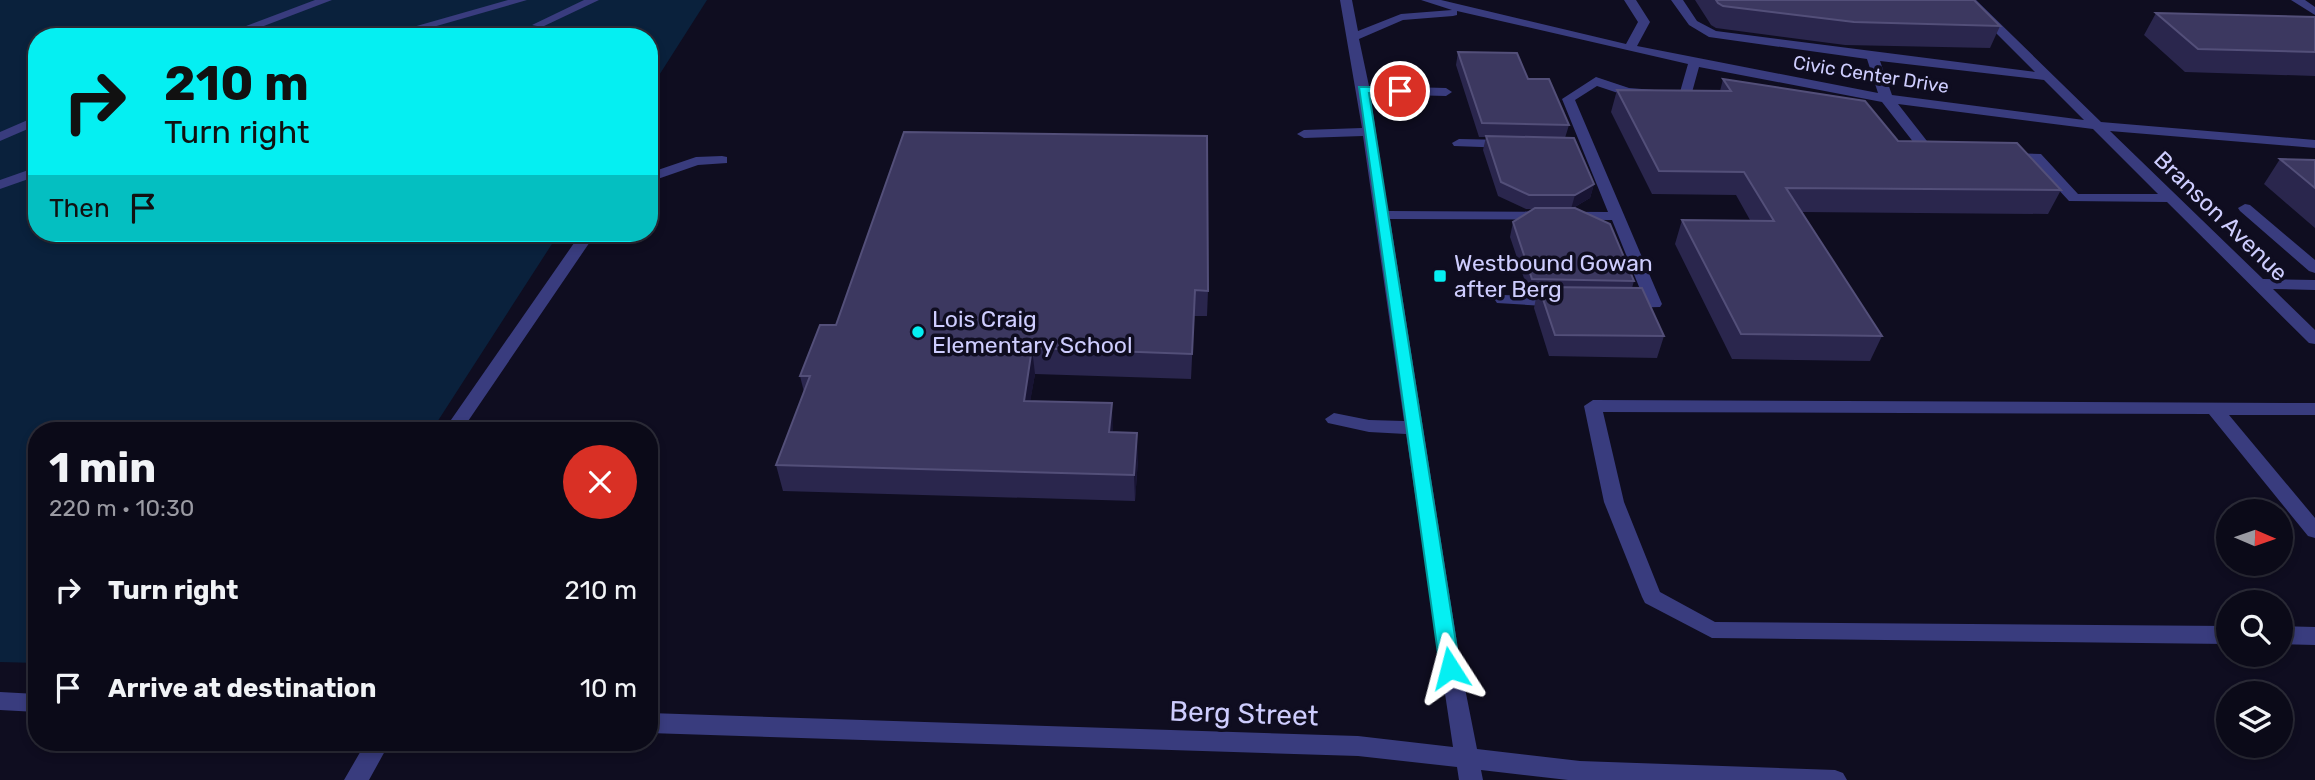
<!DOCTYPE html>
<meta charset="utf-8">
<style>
:root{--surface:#0b0a18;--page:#191825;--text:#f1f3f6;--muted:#9a9aa2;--line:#2b2b37}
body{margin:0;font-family:Rubik,sans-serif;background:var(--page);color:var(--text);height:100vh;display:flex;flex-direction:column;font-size:26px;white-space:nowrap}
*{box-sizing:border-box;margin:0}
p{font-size:23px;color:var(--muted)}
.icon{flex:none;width:38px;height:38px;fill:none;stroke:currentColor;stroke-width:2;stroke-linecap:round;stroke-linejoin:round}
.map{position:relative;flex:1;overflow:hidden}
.side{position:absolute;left:28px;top:422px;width:630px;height:329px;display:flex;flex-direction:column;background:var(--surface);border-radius:28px;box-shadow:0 4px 10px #0003,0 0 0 2px var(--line)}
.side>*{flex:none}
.hud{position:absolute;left:28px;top:28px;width:630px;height:214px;border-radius:28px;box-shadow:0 4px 10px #0003,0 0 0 2px var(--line);background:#05eff2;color:#111;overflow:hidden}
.needle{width:46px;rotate:92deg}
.fabs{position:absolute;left:2216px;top:499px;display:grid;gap:14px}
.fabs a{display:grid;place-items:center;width:77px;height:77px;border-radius:50%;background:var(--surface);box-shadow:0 4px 10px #0003,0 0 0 2px var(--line);font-size:35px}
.pin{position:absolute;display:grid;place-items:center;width:60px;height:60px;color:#fff;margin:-30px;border:4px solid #fff;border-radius:50%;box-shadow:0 2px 7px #0007}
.me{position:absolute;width:77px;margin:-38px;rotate:351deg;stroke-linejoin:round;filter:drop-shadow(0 0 5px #0008)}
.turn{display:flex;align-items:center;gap:24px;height:147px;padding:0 21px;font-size:32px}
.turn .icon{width:91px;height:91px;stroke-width:2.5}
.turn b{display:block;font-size:49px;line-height:60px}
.then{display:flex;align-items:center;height:66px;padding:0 21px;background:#0003;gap:14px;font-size:26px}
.round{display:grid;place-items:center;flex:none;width:74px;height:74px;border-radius:37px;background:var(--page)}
.head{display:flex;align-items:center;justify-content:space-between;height:119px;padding:0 21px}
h1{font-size:42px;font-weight:700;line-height:52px}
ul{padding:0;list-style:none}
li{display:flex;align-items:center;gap:21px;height:98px;padding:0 21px}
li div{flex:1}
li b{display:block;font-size:26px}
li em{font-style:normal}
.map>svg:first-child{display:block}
.water{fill:#0a213c}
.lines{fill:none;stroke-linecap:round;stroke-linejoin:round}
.minor{fill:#393c7e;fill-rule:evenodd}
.wall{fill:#2a264d}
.shaded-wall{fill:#181433}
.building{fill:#3c3860;stroke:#534f79;stroke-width:2}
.route{fill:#05eff2;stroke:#039b9d;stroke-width:2}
.poi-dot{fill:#05eff2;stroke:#0f0d20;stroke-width:2.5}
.labels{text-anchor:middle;stroke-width:7;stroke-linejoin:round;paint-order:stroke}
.far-street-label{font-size:19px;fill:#cecdfe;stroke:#0f0d20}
.street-label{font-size:23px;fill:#cecdfe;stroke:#0f0d20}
.poi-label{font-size:23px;fill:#cecdfe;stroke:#0f0d20;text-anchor:start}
.near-street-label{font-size:28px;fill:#cecdfe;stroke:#0f0d20}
</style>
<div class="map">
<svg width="2315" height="780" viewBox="0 0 2315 780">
<rect width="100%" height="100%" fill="#0f0d20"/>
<path class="water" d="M 0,0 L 707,0 L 649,91 L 649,37 L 37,37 L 37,233 L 559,233 L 432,430 L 37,430 L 37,663 L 0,662 Z"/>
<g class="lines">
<path class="minor" d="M 315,0 L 332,0 L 235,37 L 217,37 Z
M 508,0 L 527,0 L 398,37 L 378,37 Z
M 584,0 L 599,0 L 542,27 L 532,25 Z
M 1340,0 L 1352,0 L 1358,31 L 1401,14 L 1452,10 L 1421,0 L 1441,0 L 1626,44 L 1638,22 L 1624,0 L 1636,0 L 1650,22 L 1637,46 L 1878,93 L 1867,59 L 1709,37 L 1689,25 L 1671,0 L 1683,0 L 1697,21 L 1716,31 L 2035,72 L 1963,0 L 1976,0 L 2101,122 L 2315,140 L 2315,148 L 2110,131 L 2263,279 L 2315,280 L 2315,290 L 2273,289 L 2315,330 L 2315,344 L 2309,343 L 2167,202 L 2069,201 L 2032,161 L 2009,161 L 2002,157 L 2009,153 L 2041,154 L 2078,194 L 2158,194 L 2093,129 L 1898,104 L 1934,150 L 1942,154 L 1935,158 L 1925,157 L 1882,102 L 1699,67 L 1691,96 L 1685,100 L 1627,96 L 1597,86 L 1575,100 L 1662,304 L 1660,307 L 1626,308 L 1618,303 L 1626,298 L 1644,299 L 1612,220 L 1390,219 L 1461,668 L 1477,749 L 1580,761 L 1835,770 L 1843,773 L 1847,780 L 1568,780 L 1481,770 L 1483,780 L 1459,780 L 1457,767 L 1358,756 L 649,733 L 649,713 L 1358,736 L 1453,747 L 1406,434 L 1369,432 L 1328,423 L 1325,419 L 1334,413 L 1369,420 L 1404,421 L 1363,136 L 1304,138 L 1297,134 L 1304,130 L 1362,128 ZM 1457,11 L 1688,64 L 1680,92 L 1629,88 L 1596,77 L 1562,99 L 1608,212 L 1388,211 L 1370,94 L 1446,96 L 1452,92 L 1446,88 L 1369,86 L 1359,39 L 1403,20 L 1453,16 L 1457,15 ZM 1880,61 L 2044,80 L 2084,120 L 1892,95 Z
M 2291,0 L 2305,0 L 2315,7 L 2315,15 Z
M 37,116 L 37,125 L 0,141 L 0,132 Z
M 1459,139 L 1508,140 L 1515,144 L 1508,148 L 1454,146 L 1452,143 Z
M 722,156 L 727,157 L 727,163 L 698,165 L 649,182 L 649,173 L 696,157 Z
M 37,167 L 37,176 L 0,189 L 0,180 Z
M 2245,204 L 2250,205 L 2315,260 L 2315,273 L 2309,271 L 2240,211 L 2238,208 Z
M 581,233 L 596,233 L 462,430 L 444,430 Z
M 1503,295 L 1559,297 L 1567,302 L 1559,307 L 1497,303 L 1495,300 Z
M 1593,400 L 2315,403 L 2315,415 L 2229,415 L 2315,518 L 2315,538 L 2308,536 L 2209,414 L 1603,412 L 1624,502 L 1660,592 L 1715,622 L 2228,626 L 2228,644 L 1712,638 L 1645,603 L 1642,597 L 1604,502 L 1584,406 Z
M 2280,626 L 2315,627 L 2315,645 L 2280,644 Z
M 0,692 L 37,694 L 37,712 L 0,710 Z
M 366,742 L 390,742 L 369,780 L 344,780 Z"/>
</g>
<path class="wall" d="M 1695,0 L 1974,0 L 2000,26 L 1990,48 L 1845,45 L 1716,28 L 1711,25 Z
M 2156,13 L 2315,17 L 2315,76 L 2185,72 L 2144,35 Z
M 1458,52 L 1528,79 L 1569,125 L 1565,138 L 1594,184 L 1590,198 L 1573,208 L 1634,281 L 1632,288 L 1664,336 L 1657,358 L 1549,356 L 1534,308 L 1537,293 L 1529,293 L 1510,237 L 1513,222 L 1534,209 L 1526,209 L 1498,196 L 1483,150 L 1486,137 L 1479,137 L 1456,65 Z
M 1723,79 L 1898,141 L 2061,190 L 2048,214 L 1802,212 L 1882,336 L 1870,361 L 1732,359 L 1675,244 L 1682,220 L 1750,220 L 1736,195 L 1652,194 L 1611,112 L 1617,90 L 1720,91 Z
M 904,132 L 1208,291 L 1207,316 L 1194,316 L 1191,379 L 1035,374 L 1030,401 L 1113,429 L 1112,432 L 1138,459 L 1135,501 L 783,491 L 776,465 L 804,392 L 800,376 L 836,325 Z
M 2280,159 L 2315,160 L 2315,228 L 2264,184 Z"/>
<path class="shaded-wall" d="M 1594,184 L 1590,198 L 1571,209 L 1575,195 Z
M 1032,348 L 1035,374 L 1026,426 L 1024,401 Z
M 1112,403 L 1113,429 L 1110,458 L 1109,432 Z
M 1137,433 L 1138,459 L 1135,501 L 1134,475 Z"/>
<path class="building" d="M 1716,0 L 1974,0 L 2000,26 L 1854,22 L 1723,6 L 1718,3 Z
M 2156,13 L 2315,17 L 2315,52 L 2198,49 Z
M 1458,52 L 1517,53 L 1528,79 L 1549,79 L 1569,125 L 1482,123 Z
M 1723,79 L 1865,101 L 1898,141 L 2017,143 L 2061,190 L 1786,188 L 1882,336 L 1741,334 L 1682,220 L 1774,221 L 1744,172 L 1659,171 L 1617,90 L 1731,91 Z
M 904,132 L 1207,136 L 1208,291 L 1195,290 L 1192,354 L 1032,348 L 1024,401 L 1112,403 L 1109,432 L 1137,433 L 1134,475 L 776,465 L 810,376 L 800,376 L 820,325 L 836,325 Z
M 1486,136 L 1574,138 L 1594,184 L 1575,195 L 1529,195 L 1501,182 Z
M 2280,159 L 2315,160 L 2315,188 Z
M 1535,208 L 1575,208 L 1610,224 L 1634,281 L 1532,279 L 1513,222 Z
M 1539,287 L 1642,288 L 1664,336 L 1555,335 Z"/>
<path class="route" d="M 1359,87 L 1400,87 L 1405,91 L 1400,94 L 1369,93 L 1460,668 L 1457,674 L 1443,674 L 1440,668 Z"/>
<g class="poi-dot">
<rect x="1433" y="269" width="14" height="14" rx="3.5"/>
<circle cx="918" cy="332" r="7"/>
</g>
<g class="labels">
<g class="far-street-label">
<text transform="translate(1871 74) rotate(9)" y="7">Civic Center Drive</text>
</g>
<g class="street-label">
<text transform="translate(2221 216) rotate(44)" y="8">Branson Avenue</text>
</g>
<g class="poi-label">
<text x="1454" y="271">Westbound Gowan<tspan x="1454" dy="26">after Berg</tspan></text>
<text x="932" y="327">Lois Craig<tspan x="932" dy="26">Elementary School</tspan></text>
</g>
<g class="near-street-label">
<text transform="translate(1244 713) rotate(2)" y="10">Berg Street</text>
</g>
</g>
</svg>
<div class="fabs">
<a><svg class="needle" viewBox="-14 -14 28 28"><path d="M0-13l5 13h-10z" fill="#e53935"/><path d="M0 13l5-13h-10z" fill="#9a9aa2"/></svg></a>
<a><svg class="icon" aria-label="search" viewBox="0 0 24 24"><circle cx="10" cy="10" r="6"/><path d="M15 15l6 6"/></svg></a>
<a><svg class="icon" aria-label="layers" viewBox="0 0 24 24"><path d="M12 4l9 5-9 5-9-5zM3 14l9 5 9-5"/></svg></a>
</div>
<div class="pin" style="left:1400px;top:91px;background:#d93025"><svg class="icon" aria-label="arrive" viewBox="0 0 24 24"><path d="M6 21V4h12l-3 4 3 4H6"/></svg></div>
<svg class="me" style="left:1450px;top:668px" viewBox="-20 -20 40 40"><path d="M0-17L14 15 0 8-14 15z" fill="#05eff2" stroke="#fff" stroke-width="4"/></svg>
<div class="hud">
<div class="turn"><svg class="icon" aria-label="right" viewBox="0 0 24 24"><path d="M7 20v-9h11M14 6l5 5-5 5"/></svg><div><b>210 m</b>Turn right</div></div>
<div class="then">Then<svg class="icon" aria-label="arrive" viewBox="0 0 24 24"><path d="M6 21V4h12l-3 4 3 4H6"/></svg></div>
</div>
<section class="side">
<div class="head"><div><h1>1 min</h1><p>220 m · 10:30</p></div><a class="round" style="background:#d93025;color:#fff"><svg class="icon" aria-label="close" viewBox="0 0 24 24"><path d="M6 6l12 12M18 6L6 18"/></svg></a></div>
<ul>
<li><svg class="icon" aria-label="right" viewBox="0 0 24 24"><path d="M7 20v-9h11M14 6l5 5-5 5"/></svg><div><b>Turn right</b></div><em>210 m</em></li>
<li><svg class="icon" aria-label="arrive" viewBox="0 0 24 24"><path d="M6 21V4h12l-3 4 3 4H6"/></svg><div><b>Arrive at destination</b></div><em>10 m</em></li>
</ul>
</section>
</div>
